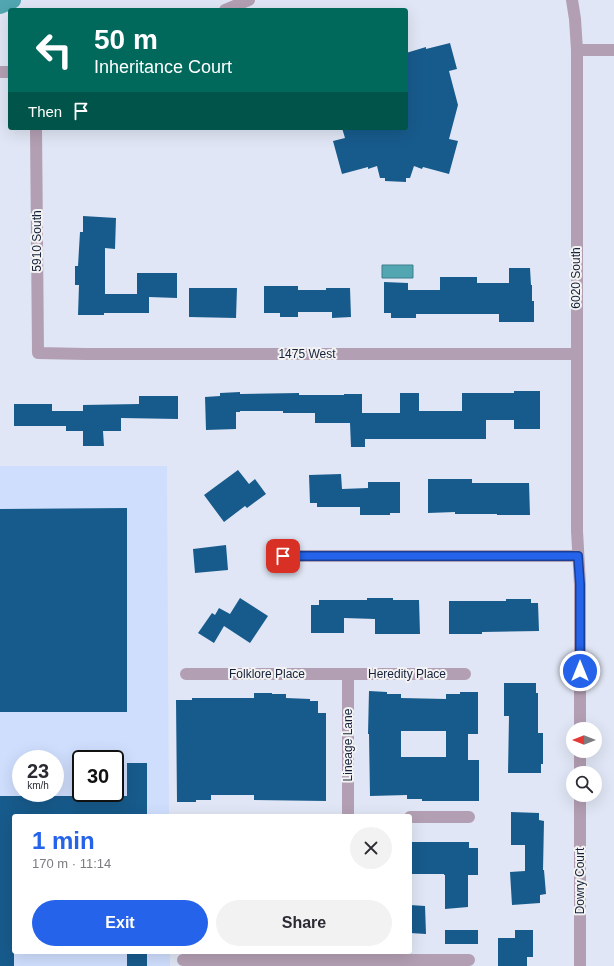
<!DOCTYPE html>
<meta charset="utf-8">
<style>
:root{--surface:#fff;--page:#f2f2f3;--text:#2b2b33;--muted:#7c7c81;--accent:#2563eb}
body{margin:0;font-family:Helvetica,sans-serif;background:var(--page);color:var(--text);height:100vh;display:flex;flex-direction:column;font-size:15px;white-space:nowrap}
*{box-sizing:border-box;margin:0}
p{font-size:13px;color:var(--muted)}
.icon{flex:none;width:22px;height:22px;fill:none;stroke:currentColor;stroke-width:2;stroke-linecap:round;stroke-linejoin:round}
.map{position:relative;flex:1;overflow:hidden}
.panel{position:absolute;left:12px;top:814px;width:400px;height:140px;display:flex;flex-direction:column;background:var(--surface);border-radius:4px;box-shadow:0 4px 16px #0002}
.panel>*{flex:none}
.top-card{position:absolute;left:8px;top:8px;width:400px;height:122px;border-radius:4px;box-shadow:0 4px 16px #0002;background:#00695c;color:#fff;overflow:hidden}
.needle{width:26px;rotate:270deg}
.tools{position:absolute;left:566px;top:722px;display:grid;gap:8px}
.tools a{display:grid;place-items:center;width:36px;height:36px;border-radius:50%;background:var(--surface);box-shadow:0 4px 16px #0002;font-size:20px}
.speed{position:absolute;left:12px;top:750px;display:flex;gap:8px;font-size:20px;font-weight:700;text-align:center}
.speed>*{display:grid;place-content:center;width:52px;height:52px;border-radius:50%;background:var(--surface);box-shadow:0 4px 16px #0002;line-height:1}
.speed small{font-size:10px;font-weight:400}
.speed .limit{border:2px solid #111;border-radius:6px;background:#fff;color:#111}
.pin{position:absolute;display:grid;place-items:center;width:34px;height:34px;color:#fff;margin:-17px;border-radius:8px;box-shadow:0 2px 6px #0006}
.me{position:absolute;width:44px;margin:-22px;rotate:0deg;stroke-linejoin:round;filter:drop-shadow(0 0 3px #0008)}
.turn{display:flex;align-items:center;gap:14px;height:84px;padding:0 20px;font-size:18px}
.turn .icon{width:52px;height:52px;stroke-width:2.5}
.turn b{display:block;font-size:28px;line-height:34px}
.then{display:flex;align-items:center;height:38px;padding:0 20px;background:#0003;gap:8px;font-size:15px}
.round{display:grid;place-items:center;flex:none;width:42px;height:42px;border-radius:21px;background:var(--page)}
.overview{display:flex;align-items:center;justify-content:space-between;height:68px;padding:0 20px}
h1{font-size:24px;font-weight:600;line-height:30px;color:var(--accent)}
.cta{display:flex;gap:8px;margin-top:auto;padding:8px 20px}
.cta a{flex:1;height:46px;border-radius:24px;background:var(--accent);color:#fff;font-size:16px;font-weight:600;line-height:46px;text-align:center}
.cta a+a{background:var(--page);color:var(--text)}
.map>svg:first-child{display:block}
.built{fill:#cfdefd;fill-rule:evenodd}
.water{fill:#51a6b1;stroke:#3f7e8d}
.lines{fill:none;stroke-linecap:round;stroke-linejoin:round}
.canal{stroke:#51a6b1;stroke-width:18}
.building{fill:#175b8c;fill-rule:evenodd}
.minor{stroke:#b39fb3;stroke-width:12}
.route-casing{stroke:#184099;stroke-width:10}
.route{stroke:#2563eb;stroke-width:7}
.labels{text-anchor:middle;stroke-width:4;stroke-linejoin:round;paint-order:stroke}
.street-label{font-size:12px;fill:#15203a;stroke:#f3f3f3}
</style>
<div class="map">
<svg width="614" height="966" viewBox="0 0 614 966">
<rect width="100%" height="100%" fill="#e0e6f5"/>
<path class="built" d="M 0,466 L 167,466 L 169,816 L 14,816 L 14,952 L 170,952 L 170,966 L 0,966 ZM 21,759 L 55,759 L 55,793 L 21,793 ZM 81,759 L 115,759 L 115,793 L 81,793 Z"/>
<path class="water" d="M 382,265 L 413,265 L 413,278 L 382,278 Z"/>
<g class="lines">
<path class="canal" d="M 0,5 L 12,0"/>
</g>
<path class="building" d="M 450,43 L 457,69 L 449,71 L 458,105 L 449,139 L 458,141 L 449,174 L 423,167 L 422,169 L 414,166 L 410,178 L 406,178 L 406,182 L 385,181 L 385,178 L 380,178 L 377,166 L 368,169 L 368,167 L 342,174 L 333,141 L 345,138 L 342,128 L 406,128 L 406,53 L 426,47 L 426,49 Z
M 83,216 L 116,218 L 115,249 L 105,248 L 105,294 L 137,294 L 137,273 L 177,273 L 177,298 L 149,297 L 149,313 L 104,313 L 104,315 L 78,315 L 79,285 L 75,285 L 75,266 L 78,266 L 80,232 L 83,232 Z
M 509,268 L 530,268 L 531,285 L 532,285 L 532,301 L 534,301 L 534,322 L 499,322 L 499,314 L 416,314 L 416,318 L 391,318 L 391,313 L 384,313 L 384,282 L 408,283 L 408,290 L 440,290 L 440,277 L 477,277 L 477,283 L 509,283 Z
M 264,286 L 298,286 L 298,290 L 326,290 L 326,288 L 350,288 L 351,317 L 332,318 L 332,312 L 298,312 L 298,317 L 280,317 L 280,313 L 264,313 Z
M 189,288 L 237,288 L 236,318 L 189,317 Z
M 514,391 L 540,391 L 540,429 L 514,429 L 514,420 L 486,420 L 486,439 L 365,439 L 365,447 L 351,447 L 350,423 L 315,423 L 315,413 L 283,413 L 283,411 L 240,411 L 240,412 L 236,412 L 236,429 L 206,430 L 205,397 L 220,396 L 220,393 L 240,392 L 240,394 L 299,393 L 299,395 L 344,395 L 344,394 L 362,394 L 362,413 L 400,413 L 400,393 L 419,393 L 419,411 L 462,411 L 462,393 L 514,393 Z
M 139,396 L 178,396 L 178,419 L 121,418 L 121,431 L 103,431 L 104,446 L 83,446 L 83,431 L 66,431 L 66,426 L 14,426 L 14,404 L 52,404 L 52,411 L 83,411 L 83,405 L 139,404 Z
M 238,470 L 249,484 L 255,479 L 266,494 L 247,508 L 245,506 L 224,522 L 204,495 Z
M 341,474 L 342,489 L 368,488 L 368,482 L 400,482 L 400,513 L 390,513 L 390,515 L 360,515 L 360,507 L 317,507 L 317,503 L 310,503 L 309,475 Z
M 428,479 L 472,479 L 472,483 L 529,483 L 530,515 L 497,515 L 497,514 L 455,514 L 455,512 L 428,513 Z
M 127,508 L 127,712 L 0,712 L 0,509 Z
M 226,545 L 228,570 L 195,573 L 193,549 Z
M 240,598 L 268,616 L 250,643 L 224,626 L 214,643 L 198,633 L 212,613 L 215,615 L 219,608 L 230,614 Z
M 367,598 L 393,598 L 393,600 L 419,600 L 420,634 L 375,634 L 375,619 L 344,618 L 344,633 L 311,633 L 311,605 L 319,605 L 319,600 L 367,600 Z
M 506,599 L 531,599 L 531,603 L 538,603 L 539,631 L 482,632 L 482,634 L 449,634 L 449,601 L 506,601 Z
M 504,683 L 536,683 L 536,693 L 538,693 L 538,733 L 543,733 L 543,764 L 541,764 L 541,773 L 508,773 L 509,716 L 504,716 Z
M 369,691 L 387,692 L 387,694 L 401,694 L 401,698 L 446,699 L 446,694 L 460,694 L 460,692 L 478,692 L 478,734 L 468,734 L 468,760 L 479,760 L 479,801 L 422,801 L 422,799 L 407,799 L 407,795 L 370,796 L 369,734 L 368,734 ZM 401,731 L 446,731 L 446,757 L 401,757 Z
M 254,693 L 272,693 L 272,694 L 286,694 L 286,698 L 310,699 L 310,701 L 318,701 L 318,713 L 326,713 L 326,801 L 254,800 L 254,795 L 211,795 L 211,800 L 196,800 L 196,802 L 177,802 L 176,700 L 192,700 L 192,698 L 254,698 Z
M 127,763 L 147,763 L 147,816 L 14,816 L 14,966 L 0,966 L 0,796 L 127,796 Z
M 511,812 L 539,813 L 539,820 L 544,821 L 543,870 L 544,870 L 546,894 L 540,895 L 540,903 L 512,905 L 510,872 L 525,871 L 525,845 L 511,845 Z
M 410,842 L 469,842 L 469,848 L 478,848 L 478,875 L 468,875 L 468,907 L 445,909 L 445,875 L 444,875 L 444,874 L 410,874 Z
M 410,905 L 425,906 L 426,934 L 410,933 Z
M 445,930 L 478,930 L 478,944 L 445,944 Z
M 515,930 L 533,930 L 533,957 L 527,957 L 527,966 L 498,966 L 498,938 L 515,938 Z
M 127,952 L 147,952 L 147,966 L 127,966 Z"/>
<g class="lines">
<path class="minor" d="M 572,0 L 575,19 L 577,50 L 577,531 L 580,585 L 580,729
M 225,10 L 249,0
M 577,50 L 614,50
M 0,72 L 10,72
M 36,128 L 38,353 L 85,354 L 576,354
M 283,556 L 578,556
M 186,674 L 465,674
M 580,773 L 580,751
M 348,816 L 348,674
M 410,817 L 469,817
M 183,960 L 469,960
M 580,966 L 580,795"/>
</g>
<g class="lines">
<defs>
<path id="route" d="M 283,556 L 578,556 L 580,584 L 580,671"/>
</defs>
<use href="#route" class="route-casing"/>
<use href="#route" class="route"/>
</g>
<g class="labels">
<g class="street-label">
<text transform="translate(37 241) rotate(-90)" y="4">5910 South</text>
<text transform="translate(576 278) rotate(-90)" y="4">6020 South</text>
<text x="307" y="358">1475 West</text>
<text x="267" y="678">Folklore Place</text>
<text x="407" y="678">Heredity Place</text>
<text transform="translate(348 745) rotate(-90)" y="4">Lineage Lane</text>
<text transform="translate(580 881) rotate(-90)" y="4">Dowry Court</text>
</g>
</g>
</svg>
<div class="tools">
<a><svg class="needle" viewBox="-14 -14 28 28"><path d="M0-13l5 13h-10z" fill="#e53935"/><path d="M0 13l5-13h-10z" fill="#7c7c81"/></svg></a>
<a><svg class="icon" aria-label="search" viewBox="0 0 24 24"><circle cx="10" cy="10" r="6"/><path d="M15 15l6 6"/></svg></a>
</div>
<div class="speed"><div>23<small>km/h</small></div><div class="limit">30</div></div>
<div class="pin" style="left:283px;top:556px;background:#d93025"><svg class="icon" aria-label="arrive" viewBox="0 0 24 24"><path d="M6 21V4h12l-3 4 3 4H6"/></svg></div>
<svg class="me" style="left:580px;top:671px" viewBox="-20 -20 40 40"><circle r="17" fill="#2563eb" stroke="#fff" stroke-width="3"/><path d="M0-11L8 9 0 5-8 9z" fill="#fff"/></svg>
<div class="top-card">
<div class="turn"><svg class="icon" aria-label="left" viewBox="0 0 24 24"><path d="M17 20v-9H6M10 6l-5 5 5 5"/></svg><div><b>50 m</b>Inheritance Court</div></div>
<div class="then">Then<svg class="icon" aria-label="arrive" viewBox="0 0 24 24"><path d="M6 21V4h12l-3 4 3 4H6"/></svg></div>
</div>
<section class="panel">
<div class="overview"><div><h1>1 min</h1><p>170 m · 11:14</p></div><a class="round"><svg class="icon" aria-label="close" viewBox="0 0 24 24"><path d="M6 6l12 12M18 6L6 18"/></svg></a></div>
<div class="cta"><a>Exit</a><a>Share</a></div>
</section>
</div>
